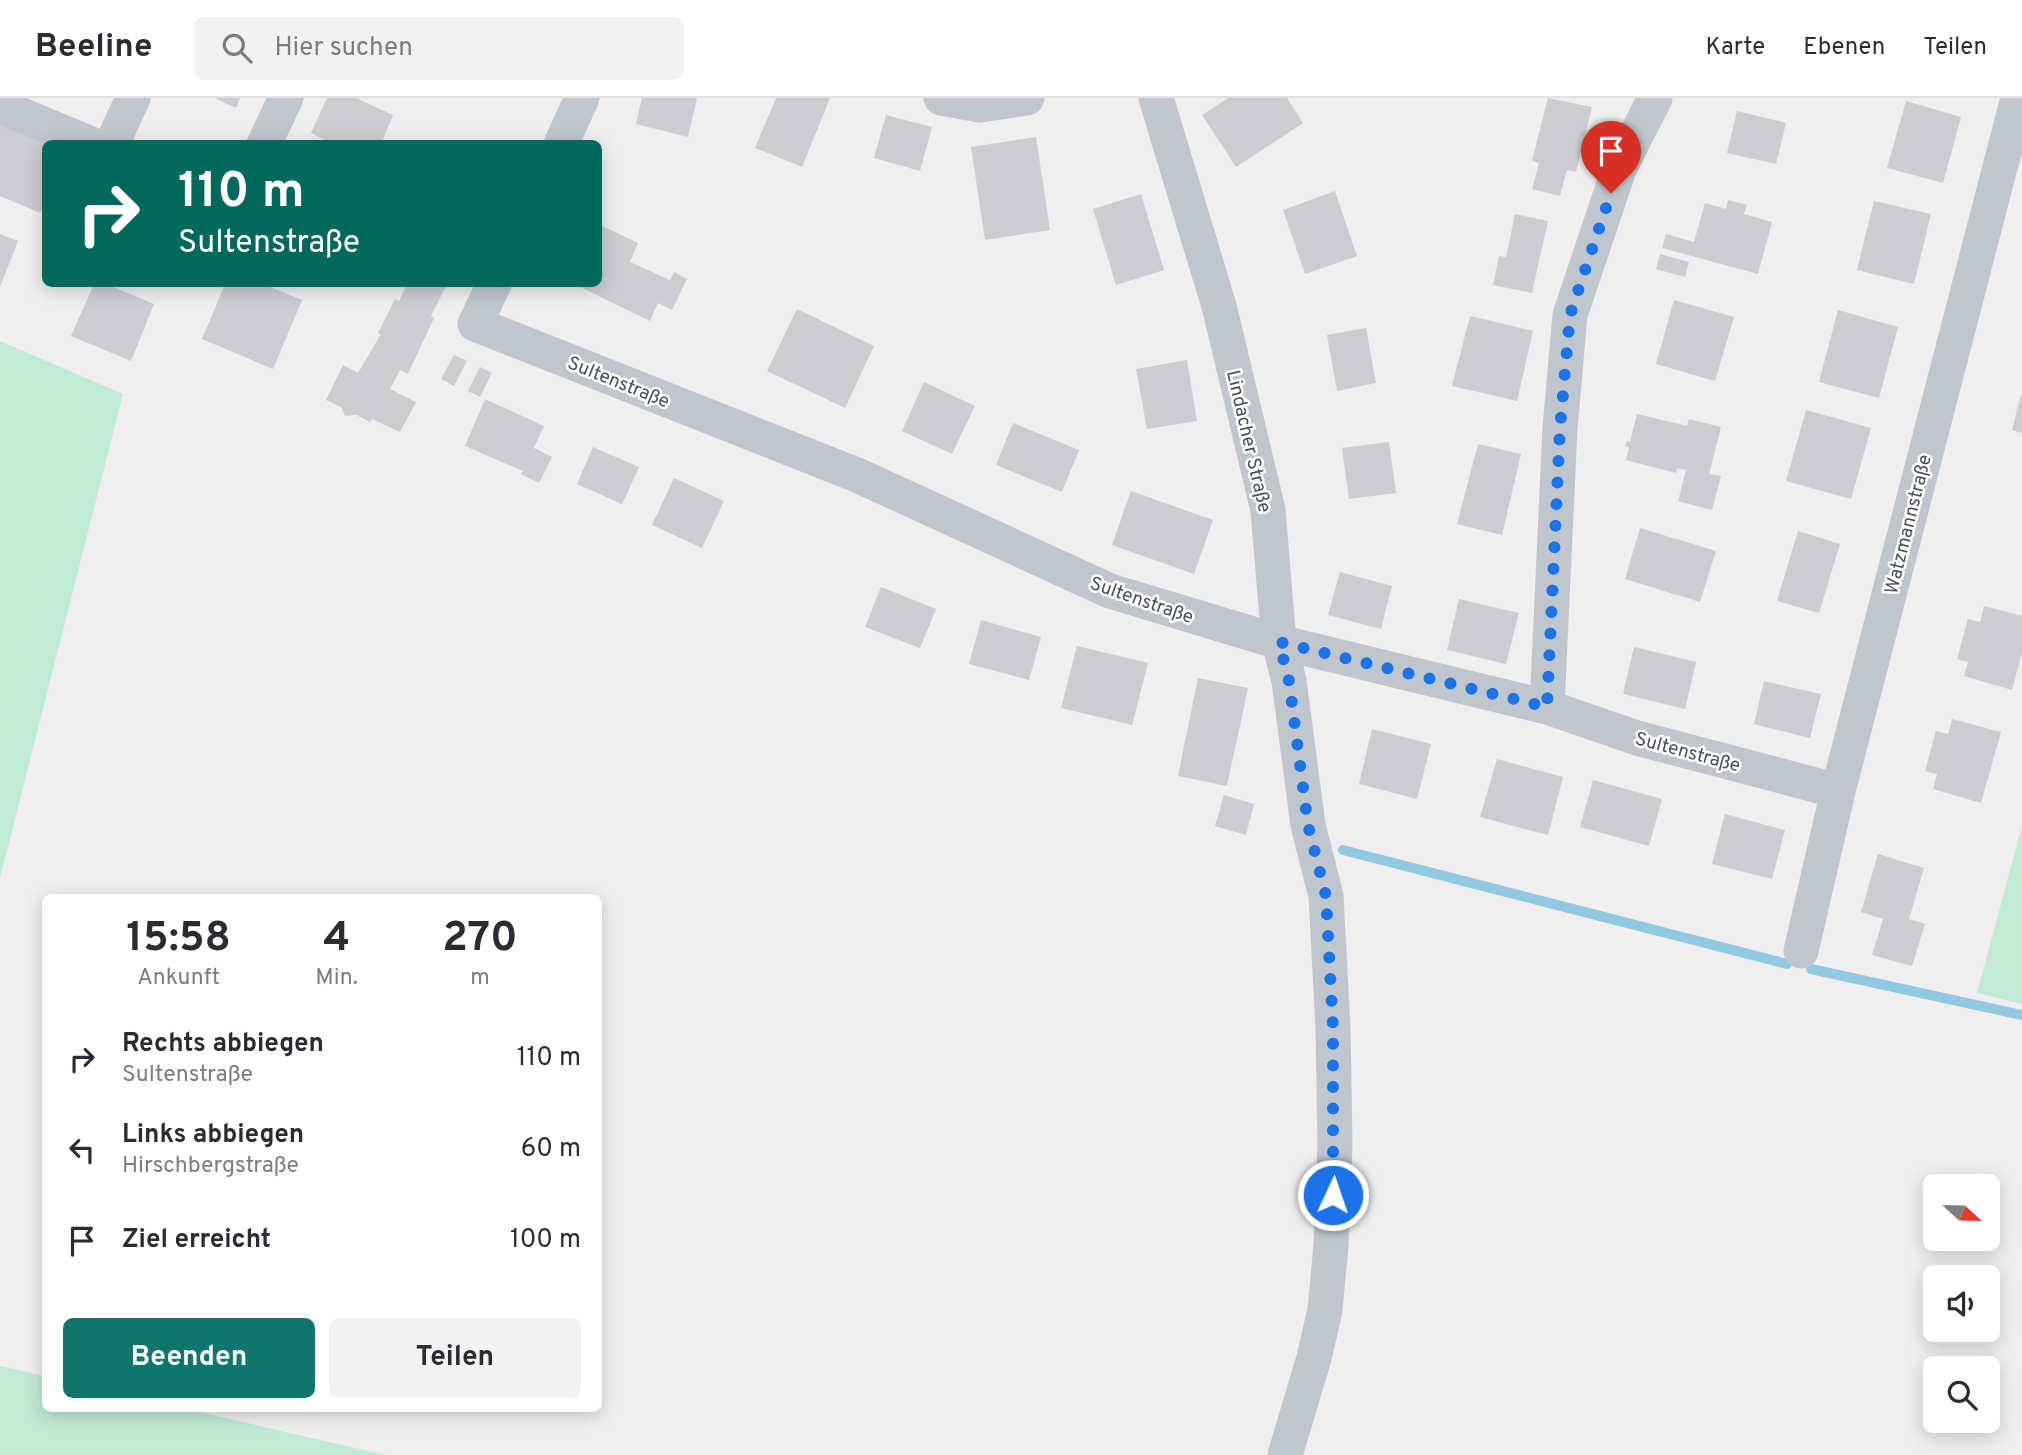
<!DOCTYPE html>
<html lang="de">
<meta charset="utf-8">
<style>
:root{--surface:#fff;--page:#f2f2f3;--text:#2b2b33;--muted:#7c7c81;--line:#e1e1e2;--accent:#0f766e}
body{margin:0;font-family:Overpass,sans-serif;background:var(--page);color:var(--text);height:100vh;display:flex;flex-direction:column;font-size:26px;white-space:nowrap}
*{box-sizing:border-box;margin:0}
p{font-size:23px;color:var(--muted)}
.icon{flex:none;width:38px;height:38px;fill:none;stroke:currentColor;stroke-width:2;stroke-linecap:round;stroke-linejoin:round}
.map{position:relative;flex:1;overflow:hidden}
.side{position:absolute;left:42px;top:796px;width:560px;height:518px;display:flex;flex-direction:column;background:var(--surface);border-radius:10px;box-shadow:0 4px 18px #0003}
.side>*{flex:none}
.banner{position:absolute;left:42px;top:42px;width:560px;height:147px;border-radius:10px;box-shadow:0 4px 18px #0003;background:#00695c;color:#fff;overflow:hidden}
.needle{width:46px;rotate:112deg}
.fabs{position:absolute;left:1923px;top:1076px;display:grid;gap:14px}
.fabs a{display:grid;place-items:center;width:77px;height:77px;border-radius:10px;background:var(--surface);box-shadow:0 4px 18px #0003;font-size:35px}
.pin{position:absolute;display:grid;place-items:center;width:60px;height:60px;color:#fff;margin:-72px -30px;border-radius:50% 50% 50% 0;rotate:-45deg;box-shadow:0 0 7px #0007}
.pin .icon{rotate:45deg}
.me{position:absolute;width:77px;margin:-38px;rotate:3deg;stroke-linejoin:round;filter:drop-shadow(0 0 5px #0008)}
.turn{display:flex;align-items:center;gap:24px;height:147px;padding:0 21px;font-size:32px}
.turn .icon{width:91px;height:91px;stroke-width:2.5}
.turn b{display:block;font-size:49px;line-height:60px}
.eta{display:flex;justify-content:space-evenly;align-items:center;height:119px;text-align:center}
.eta b{font-size:42px;font-weight:700;line-height:49px}
.cta{display:flex;gap:14px;margin-top:auto;padding:14px 21px}
.cta a{flex:1;height:80px;border-radius:10px;background:var(--accent);color:#fff;font-size:28px;font-weight:700;line-height:80px;text-align:center}
.cta a+a{background:var(--page);color:var(--text)}
ul{padding:0;list-style:none}
li{display:flex;align-items:center;gap:21px;height:91px;padding:0 21px}
li div{flex:1}
li b{display:block;font-size:26px}
li em{font-style:normal}
header{display:flex;align-items:center;gap:42px;box-sizing:border-box;height:98px;padding:0 35px;background:var(--surface);border-bottom:2px solid var(--line)}
header strong{font-size:33px}
nav{display:flex;gap:38px;margin-inline-start:auto;font-size:24px}
.search{width:490px;height:63px;background:var(--page);display:flex;align-items:center;gap:18px;box-sizing:border-box;padding:0 24px;border-radius:10px;color:var(--muted);font-size:26px}
.map>svg:first-child{display:block}
.green{fill:#c0ead4}
.lines{fill:none;stroke-linecap:round;stroke-linejoin:round}
.stream{stroke:#91c9e3;stroke-width:10}
.building{fill:#ccccd2}
.minor{stroke:#c0c6ce;stroke-width:35}
.route{stroke:#1a73e8;stroke-width:12;stroke-dasharray:0 21.6}
.labels{text-anchor:middle;stroke-width:5;stroke-linejoin:round;paint-order:stroke}
.street-label{font-size:19px;fill:#484f59;stroke:#fff}
</style>
<header>
<strong>Beeline</strong>
<div class="search"><svg class="icon" aria-label="search" viewBox="0 0 24 24"><circle cx="10" cy="10" r="6"/><path d="M15 15l6 6"/></svg>Hier suchen</div>
<nav><a>Karte</a><a>Ebenen</a><a>Teilen</a></nav>
</header>
<div class="map">
<svg width="2022" height="1357" viewBox="0 0 2022 1357">
<rect width="100%" height="100%" fill="#f0eeee"/>
<path class="green" d="M 0,243 L 123,296 L 0,780 Z
M 2022,728 L 2022,906 L 1977,895 Z
M 0,1268 L 45,1278 L 46,1311 L 186,1311 L 386,1357 L 0,1357 Z"/>
<g class="lines">
<path class="stream" d="M 1343,752 L 1787,866
M 1811,871 L 2022,917"/>
</g>
<path class="building" d="M 214,0 L 240,0 L 236,10 Z
M 327,0 L 356,0 L 393,17 L 381,46 L 333,46 L 311,35 Z
M 642,0 L 697,0 L 688,39 L 636,26 Z
M 776,0 L 830,0 L 802,69 L 755,50 Z
M 1228,0 L 1287,0 L 1303,25 L 1236,69 L 1202,17 Z
M 1548,0 L 1592,9 L 1576,74 L 1567,72 L 1560,98 L 1532,91 L 1539,65 L 1532,63 Z
M 1906,3 L 1961,19 L 1943,85 L 1887,70 Z
M 1737,13 L 1786,25 L 1776,66 L 1727,55 Z
M 886,17 L 932,29 L 920,73 L 874,60 Z
M 0,21 L 46,46 L 46,102 L 40,115 L 0,98 Z
M 1036,39 L 1050,132 L 985,142 L 971,49 Z
M 1335,93 L 1357,158 L 1305,176 L 1283,112 Z
M 1141,96 L 1164,172 L 1116,187 L 1093,111 Z
M 1728,102 L 1747,107 L 1744,116 L 1772,124 L 1758,176 L 1662,150 L 1666,136 L 1694,144 L 1705,105 L 1726,111 Z
M 1874,103 L 1931,116 L 1914,186 L 1857,172 Z
M 1515,116 L 1548,123 L 1532,195 L 1493,187 L 1499,158 L 1506,159 Z
M 598,126 L 638,145 L 630,164 L 670,182 L 674,174 L 687,181 L 672,212 L 658,205 L 650,223 L 576,187 L 598,186 Z
M 0,136 L 18,143 L 0,189 Z
M 1660,156 L 1689,164 L 1685,179 L 1656,171 Z
M 94,186 L 106,186 L 154,206 L 131,263 L 71,238 Z
M 225,186 L 263,186 L 302,202 L 273,271 L 202,241 Z
M 407,186 L 447,186 L 431,218 L 434,220 L 408,276 L 400,272 L 390,291 L 416,304 L 400,334 L 372,321 L 370,324 L 356,317 L 345,318 L 341,309 L 326,302 L 343,267 L 358,275 L 381,236 L 378,235 L 395,201 L 399,203 Z
M 1674,202 L 1734,219 L 1715,283 L 1656,266 Z
M 797,211 L 874,248 L 845,310 L 767,273 Z
M 1838,212 L 1898,229 L 1879,300 L 1819,284 Z
M 1470,218 L 1533,233 L 1517,303 L 1452,288 Z
M 1366,230 L 1376,285 L 1337,293 L 1327,237 Z
M 454,257 L 467,263 L 454,288 L 441,281 Z
M 1187,262 L 1197,323 L 1147,331 L 1136,271 Z
M 480,269 L 492,275 L 480,299 L 468,293 Z
M 924,284 L 975,308 L 952,356 L 902,333 Z
M 2021,297 L 2022,297 L 2022,335 L 2012,332 Z
M 485,301 L 544,328 L 534,350 L 552,359 L 539,385 L 521,376 L 523,373 L 465,348 Z
M 1806,312 L 1871,330 L 1851,401 L 1786,383 Z
M 1637,316 L 1687,328 L 1689,321 L 1721,329 L 1709,376 L 1721,378 L 1712,412 L 1678,403 L 1686,372 L 1677,370 L 1676,375 L 1626,362 L 1629,349 L 1625,348 L 1627,343 L 1630,344 Z
M 1013,325 L 1079,352 L 1062,394 L 996,367 Z
M 1389,344 L 1396,395 L 1349,401 L 1342,350 Z
M 1478,346 L 1521,356 L 1502,437 L 1457,426 Z
M 593,349 L 639,369 L 622,406 L 577,386 Z
M 674,380 L 724,403 L 702,450 L 652,427 Z
M 1131,393 L 1213,422 L 1194,476 L 1112,447 Z
M 1640,430 L 1716,453 L 1700,504 L 1625,481 Z
M 1798,433 L 1840,446 L 1819,515 L 1777,503 Z
M 1340,474 L 1392,488 L 1381,531 L 1328,517 Z
M 881,489 L 936,511 L 920,550 L 865,529 Z
M 1459,501 L 1519,515 L 1506,566 L 1447,552 Z
M 1984,508 L 2022,518 L 2022,555 L 2012,592 L 1964,578 L 1968,564 L 1957,561 L 1968,521 L 1980,524 Z
M 981,522 L 1041,539 L 1029,582 L 969,566 Z
M 1077,548 L 1148,565 L 1132,627 L 1061,610 Z
M 1634,549 L 1696,564 L 1685,611 L 1623,596 Z
M 1198,580 L 1248,590 L 1227,688 L 1178,678 Z
M 1764,583 L 1821,596 L 1810,640 L 1754,626 Z
M 1952,621 L 2001,634 L 1981,705 L 1933,691 L 1937,676 L 1925,673 L 1936,633 L 1948,636 Z
M 1372,631 L 1431,646 L 1417,701 L 1359,686 Z
M 1497,661 L 1563,679 L 1548,737 L 1480,719 Z
M 1593,682 L 1662,701 L 1649,748 L 1580,729 Z
M 1224,697 L 1254,706 L 1246,737 L 1215,728 Z
M 1725,716 L 1785,732 L 1772,781 L 1712,766 Z
M 1878,756 L 1924,770 L 1909,821 L 1925,826 L 1912,868 L 1872,857 L 1883,821 L 1861,814 Z"/>
<g class="lines">
<path class="minor" d="M 941,0 L 980,7 L 1027,0
M 1156,0 L 1219,208 L 1268,412 L 1279,544 L 1289,583 L 1308,727 L 1326,798 L 1333,930 L 1335,1047 L 1331,1147 L 1325,1212 L 1314,1260 L 1285,1357
M 0,8 L 91,46
M 112,46 L 133,0
M 264,46 L 286,0
M 561,46 L 582,0
M 494,186 L 475,226 L 857,377 L 1110,493 L 1279,544 L 1547,609 L 1637,640 L 1838,693
M 1547,609 L 1560,330 L 1570,217 L 1619,71 L 1655,0
M 1801,853 L 1838,693 L 2018,0"/>
</g>
<g class="lines">
<path class="route" d="M 1333,1097 L 1333,930 L 1326,798 L 1308,727 L 1289,583 L 1279,544 L 1547,609 L 1560,330 L 1570,217 L 1611,95"/>
</g>
<g class="labels">
<g class="street-label">
<text transform="translate(619 283) rotate(22)" y="7">Sultenstraße</text>
<text transform="translate(1250 343) rotate(77)" y="7">Lindacher Straße</text>
<text transform="translate(1907 426) rotate(-76)" y="7">Watzmannstraße</text>
<text transform="translate(1142 501) rotate(19)" y="7">Sultenstraße</text>
<text transform="translate(1688 653) rotate(15)" y="7">Sultenstraße</text>
</g>
</g>
</svg>
<div class="fabs">
<a><svg class="needle" viewBox="-14 -14 28 28"><path d="M0-13l5 13h-10z" fill="#e53935"/><path d="M0 13l5-13h-10z" fill="#7c7c81"/></svg></a>
<a><svg class="icon" aria-label="sound" viewBox="0 0 24 24"><path d="M4 9h4l5-4v14l-5-4H4zM17 9q2 3 0 6"/></svg></a>
<a><svg class="icon" aria-label="search" viewBox="0 0 24 24"><circle cx="10" cy="10" r="6"/><path d="M15 15l6 6"/></svg></a>
</div>
<div class="pin" style="left:1611px;top:95px;background:#d93025"><svg class="icon" aria-label="arrive" viewBox="0 0 24 24"><path d="M6 21V4h12l-3 4 3 4H6"/></svg></div>
<svg class="me" style="left:1333px;top:1097px" viewBox="-20 -20 40 40"><circle r="17" fill="#1a73e8" stroke="#fff" stroke-width="3"/><path d="M0-11L8 9 0 5-8 9z" fill="#fff"/></svg>
<div class="banner">
<div class="turn"><svg class="icon" aria-label="right" viewBox="0 0 24 24"><path d="M7 20v-9h11M14 6l5 5-5 5"/></svg><div><b>110 m</b>Sultenstraße</div></div>
</div>
<section class="side">
<div class="eta">
<div><b>15:58</b><p>Ankunft</p></div>
<div><b>4</b><p>Min.</p></div>
<div><b>270</b><p>m</p></div>
</div>
<ul>
<li><svg class="icon" aria-label="right" viewBox="0 0 24 24"><path d="M7 20v-9h11M14 6l5 5-5 5"/></svg><div><b>Rechts abbiegen</b><p>Sultenstraße</p></div><em>110 m</em></li>
<li><svg class="icon" aria-label="left" viewBox="0 0 24 24"><path d="M17 20v-9H6M10 6l-5 5 5 5"/></svg><div><b>Links abbiegen</b><p>Hirschbergstraße</p></div><em>60 m</em></li>
<li><svg class="icon" aria-label="arrive" viewBox="0 0 24 24"><path d="M6 21V4h12l-3 4 3 4H6"/></svg><div><b>Ziel erreicht</b></div><em>100 m</em></li>
</ul>
<div class="cta"><a>Beenden</a><a>Teilen</a></div>
</section>
</div>
